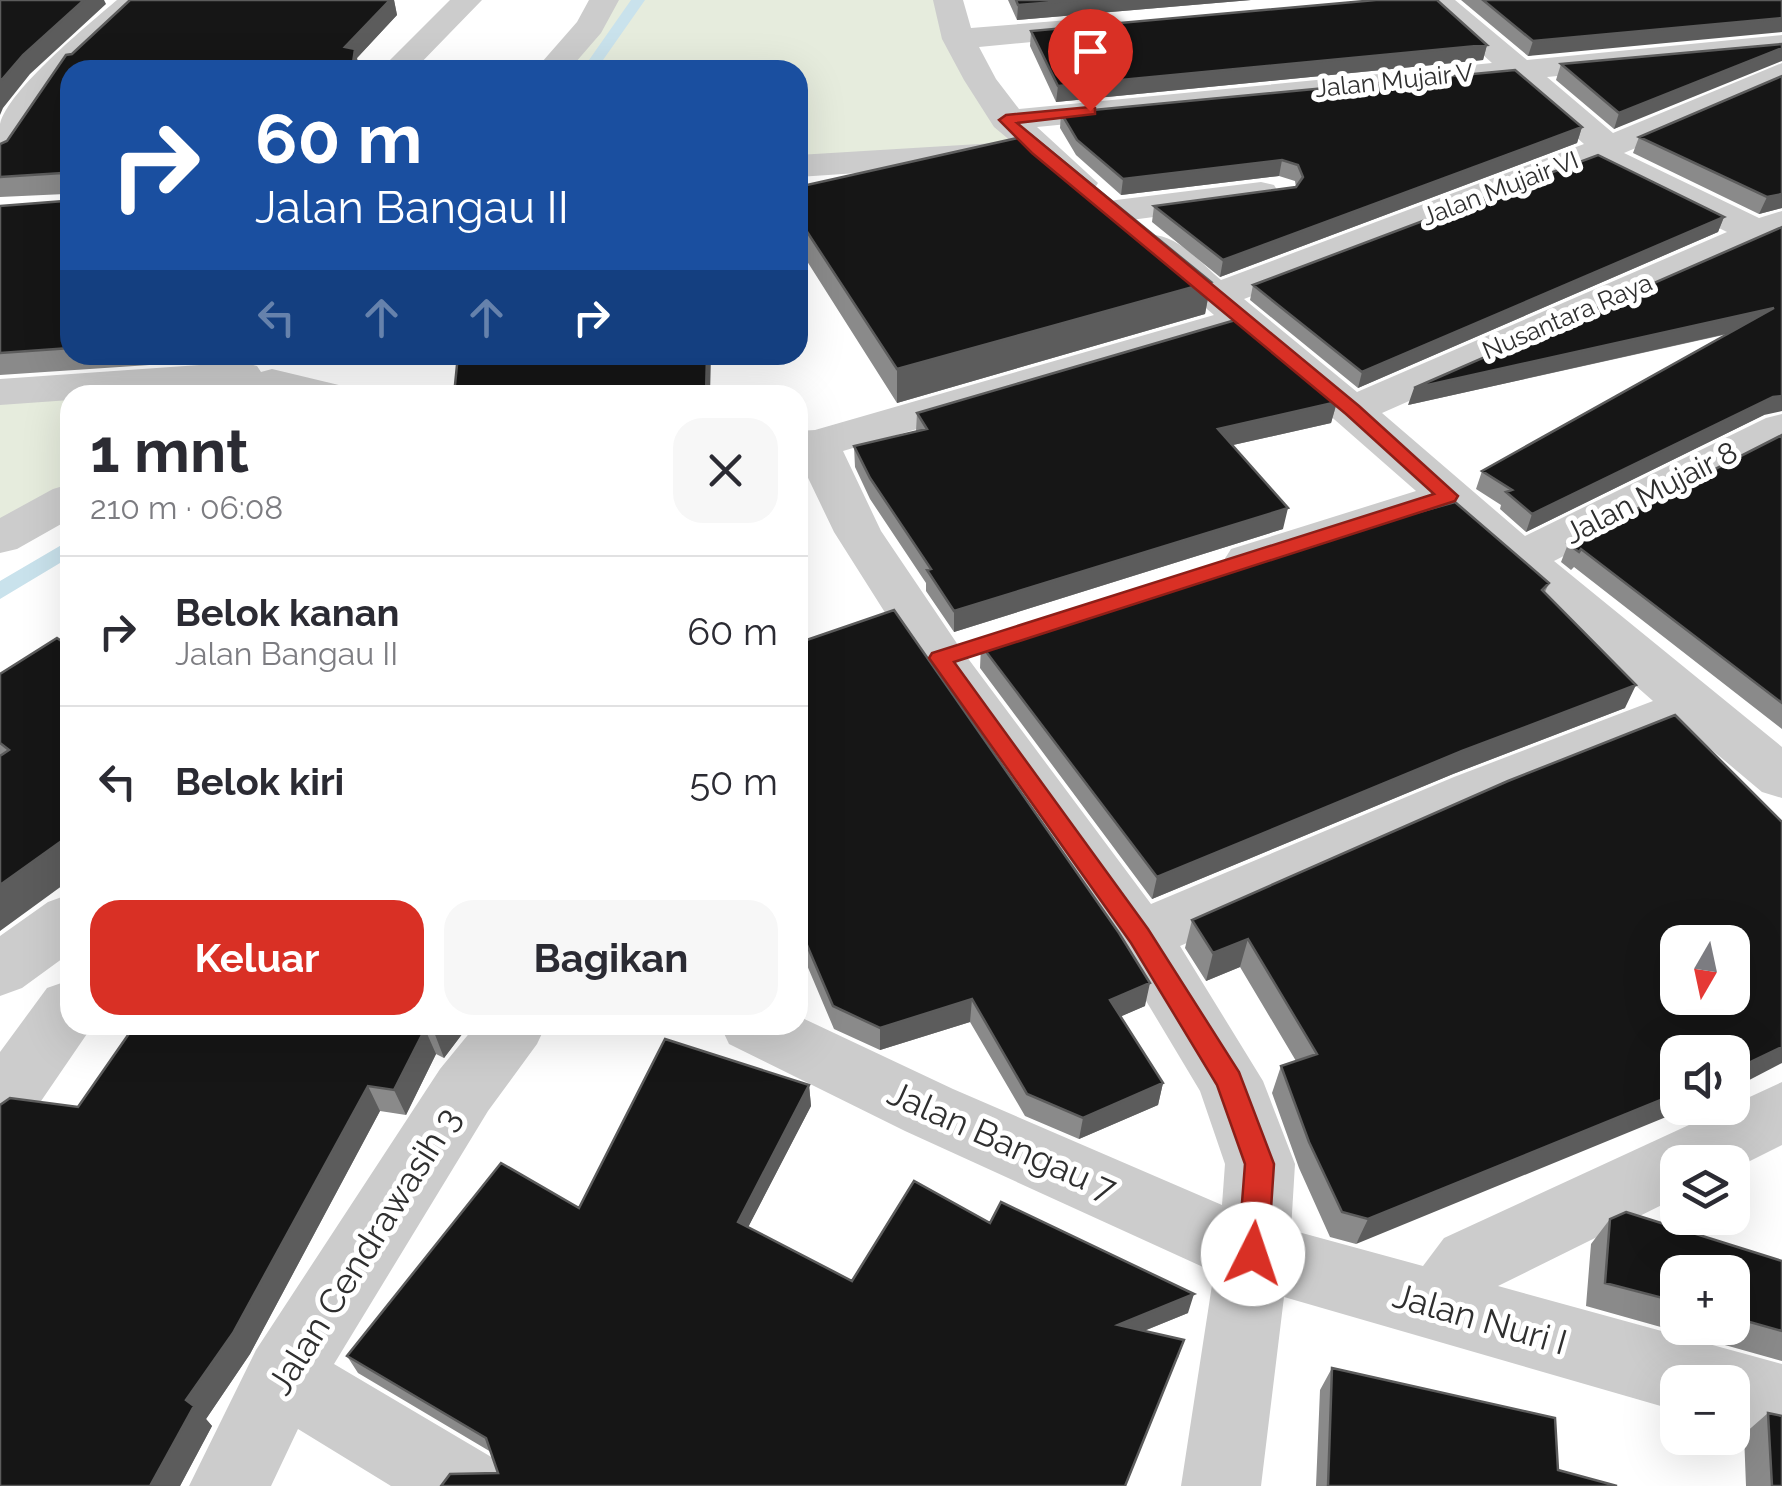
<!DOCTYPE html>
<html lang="id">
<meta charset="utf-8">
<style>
:root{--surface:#fff;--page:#f7f7f7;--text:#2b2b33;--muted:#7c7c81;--line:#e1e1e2;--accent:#d93025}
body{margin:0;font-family:Raleway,sans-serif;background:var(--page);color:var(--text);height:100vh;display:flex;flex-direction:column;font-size:38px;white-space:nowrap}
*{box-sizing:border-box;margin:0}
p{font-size:32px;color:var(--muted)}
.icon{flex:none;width:55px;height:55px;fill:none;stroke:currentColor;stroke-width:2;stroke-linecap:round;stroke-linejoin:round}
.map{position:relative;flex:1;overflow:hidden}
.sheet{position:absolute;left:60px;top:385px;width:748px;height:650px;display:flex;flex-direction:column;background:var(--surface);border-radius:30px;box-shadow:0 10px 40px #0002}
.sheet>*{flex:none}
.top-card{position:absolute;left:60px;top:60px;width:748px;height:305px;border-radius:30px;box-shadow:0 10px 40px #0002;background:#1a4fa0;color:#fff;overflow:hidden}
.needle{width:65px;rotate:189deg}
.fabs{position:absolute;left:1660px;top:925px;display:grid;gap:20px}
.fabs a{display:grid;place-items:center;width:90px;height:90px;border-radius:20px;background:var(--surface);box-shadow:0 10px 40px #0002;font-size:50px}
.pin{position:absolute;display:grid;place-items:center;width:85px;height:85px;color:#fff;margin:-102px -42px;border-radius:50% 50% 50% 0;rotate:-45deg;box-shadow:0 0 10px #0007}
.pin .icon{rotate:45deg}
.me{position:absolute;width:110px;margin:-55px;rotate:4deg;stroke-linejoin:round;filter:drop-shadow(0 0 8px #0008)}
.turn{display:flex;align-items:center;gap:35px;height:210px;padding:0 30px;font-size:45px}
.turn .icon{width:130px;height:130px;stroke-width:2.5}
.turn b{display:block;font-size:70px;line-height:85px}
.lanes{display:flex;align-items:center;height:95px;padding:0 30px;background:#0003;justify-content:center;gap:50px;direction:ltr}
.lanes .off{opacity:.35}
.round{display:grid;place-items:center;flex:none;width:105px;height:105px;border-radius:30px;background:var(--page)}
.overview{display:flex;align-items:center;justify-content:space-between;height:170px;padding:0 30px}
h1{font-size:60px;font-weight:700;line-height:75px}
.button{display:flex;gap:20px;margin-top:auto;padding:20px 30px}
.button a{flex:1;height:115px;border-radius:30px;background:var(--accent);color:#fff;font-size:40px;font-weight:700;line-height:115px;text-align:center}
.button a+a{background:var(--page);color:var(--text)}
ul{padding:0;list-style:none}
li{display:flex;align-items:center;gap:30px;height:150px;padding:0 30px;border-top:2px solid var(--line)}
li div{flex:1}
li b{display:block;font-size:38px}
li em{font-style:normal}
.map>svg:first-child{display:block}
.green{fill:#e6ecdd}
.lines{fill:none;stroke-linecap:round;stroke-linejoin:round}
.stream{fill:#c9e2ec;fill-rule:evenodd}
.minor{fill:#ccc;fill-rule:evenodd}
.wall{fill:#8a8a8a;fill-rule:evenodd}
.shaded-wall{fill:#5c5c5c}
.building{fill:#161616;stroke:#5c5c5c;stroke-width:2.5;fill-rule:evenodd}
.route{fill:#d93025;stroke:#8d1f18;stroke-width:2.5}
.labels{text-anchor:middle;stroke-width:10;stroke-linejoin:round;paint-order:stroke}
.far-street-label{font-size:25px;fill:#2f2f2f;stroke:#fff}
.street-label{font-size:30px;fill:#2f2f2f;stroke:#fff}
.near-street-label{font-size:35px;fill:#2f2f2f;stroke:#fff}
</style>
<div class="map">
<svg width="1782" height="1486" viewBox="0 0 1782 1486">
<rect width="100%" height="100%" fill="#fff"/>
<path class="green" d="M 604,0 L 948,0 L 1037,150 L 798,166 L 798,70 L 551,70 Z
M 242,375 L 214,395 L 70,395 L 70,499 L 0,538 L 0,392 Z"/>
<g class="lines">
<path class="stream" d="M 631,0 L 645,0 L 596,70 L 582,70 Z
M 70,540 L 70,557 L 0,599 L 0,581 Z"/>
<path class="minor" d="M 117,0 L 150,0 L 77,70 L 70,70 L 70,77 L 40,112 L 12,159 L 0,163 C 0,151 0,135 0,124 C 8,90 89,24 117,0 Z
M 450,0 L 482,0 L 414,70 L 380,70 Z
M 589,0 L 619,0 L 601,33 L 569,70 L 535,70 L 577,22 Z
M 933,0 L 963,0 L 971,28 L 1106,17 L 1117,19 L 1122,26 L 1117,33 L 1106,35 L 979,47 L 996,79 L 1019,109 L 1492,63 L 1422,0 L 1455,0 L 1527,60 L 1782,35 L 1782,55 L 1547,77 L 1613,133 L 1782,63 L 1782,85 L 1624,153 L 1759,218 L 1782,211 L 1782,236 L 1382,413 L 1525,536 L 1766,418 L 1782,414 L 1782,444 L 1554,561 L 1782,747 L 1782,798 L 1762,792 L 1687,729 L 1494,807 L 1180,946 L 1263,1081 L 1295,1164 L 1291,1230 L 1423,1266 L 1444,1238 L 1782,1082 L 1782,1145 L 1732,1170 L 1732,1162 L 1678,1162 L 1678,1197 L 1498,1286 L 1782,1364 L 1782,1442 L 1732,1427 L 1732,1382 L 1678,1382 L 1678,1411 L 1284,1297 L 1261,1486 L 1181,1486 L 1214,1272 L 905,1131 L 729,1044 L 720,1025 L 798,1025 L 798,1016 L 953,1089 L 1222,1205 L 1225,1164 L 1200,1091 L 1118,954 L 922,671 L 834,532 L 798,457 L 798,431 L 815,430 L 1214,315 L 1140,252 L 1135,244 L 1140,236 C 1173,228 1198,261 1221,280 L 1584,144 L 1512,81 L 1037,127 L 1098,183 L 1093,191 C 1064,198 1045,173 1025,155 L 1009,163 L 798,177 L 798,155 L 1012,142 L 994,127 L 964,80 L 942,39 ZM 1593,165 L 1727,232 L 1357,392 L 1244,299 ZM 1237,334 L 1416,491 L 1231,549 L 1224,560 L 1231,571 L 1248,576 L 1265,571 L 1441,514 L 1653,701 L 1454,777 L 1151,904 L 958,645 L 881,531 L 843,451 Z
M 1261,182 L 1274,185 L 1279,193 L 1274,201 L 1116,222 L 1103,219 L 1097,211 L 1103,203 L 1116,200 Z
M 242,362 L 257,366 L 261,372 L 272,369 L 343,386 L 350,395 L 272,395 L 257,391 L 253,385 L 141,395 L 70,395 L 70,400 L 0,405 L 0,379 Z
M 70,484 L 70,519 L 17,549 L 0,553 L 0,518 L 53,489 Z
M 70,894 L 70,953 L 22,988 L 0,996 L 0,936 L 48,902 Z
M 70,980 L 70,1025 L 93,1025 L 24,1126 L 0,1135 L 0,1052 L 47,988 Z
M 476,1025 L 546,1025 L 537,1044 L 488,1111 L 334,1364 L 493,1458 L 505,1486 L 391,1486 L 298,1429 L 271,1486 L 189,1486 L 256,1350 L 440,1069 Z"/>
</g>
<path class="wall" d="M 130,0 L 394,0 L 397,15 L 357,58 L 359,70 L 70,70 L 70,355 L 229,355 L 224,360 L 0,375 L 0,206 L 64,201 L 65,194 L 0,197 L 0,144 L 7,141 L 72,54 Z
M 1008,0 L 1251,0 L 1017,20 Z
M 1461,0 L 1782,0 L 1528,56 Z
M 1031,31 L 1487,45 L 1483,60 L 1056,102 L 1030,46 Z
M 1782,44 L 1614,129 L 1556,80 L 1561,64 Z
M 1782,76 L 1782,208 L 1759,214 L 1633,153 L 1639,137 Z
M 1061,113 L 1582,127 L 1577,143 L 1220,277 L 1152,222 L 1154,206 L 1296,187 L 1295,181 L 1279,176 L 1121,195 L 1076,155 L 1060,128 Z
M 798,187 L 1211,282 L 1205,314 L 897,403 L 798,247 Z
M 1724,217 L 1718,232 L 1358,388 L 1250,300 L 1253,285 Z
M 1782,227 L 1764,415 L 1526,532 L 1500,509 L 1501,505 L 1476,489 L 1482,471 L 1728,334 L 1408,405 Z
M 1337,402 L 1331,423 L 1233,445 L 1283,529 L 954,632 L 926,591 L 926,583 L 870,499 L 855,467 L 854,446 L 916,431 L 917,413 Z
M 1782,435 L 1782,729 L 1574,567 L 1571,570 L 1561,562 L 1568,544 Z
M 1319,540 L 1549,583 L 1545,592 L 1625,708 L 1453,774 L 1152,899 L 980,668 L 981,645 Z
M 798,643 L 1145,1006 L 1121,1016 L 1163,1083 L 1158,1105 L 1079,1139 L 1025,1116 L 970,1022 L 880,1050 L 834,1029 L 798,944 Z
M 70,647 L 0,931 L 0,674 Z
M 1675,715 L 1356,1244 L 1330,1237 L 1299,1168 L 1272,1093 L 1281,1066 L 1296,1061 L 1240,967 L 1206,981 L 1185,948 L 1192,920 Z
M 469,1025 L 444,1058 L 436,1054 L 406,1115 L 380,1111 L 250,1354 L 206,1419 L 212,1426 L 180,1486 L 0,1486 L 78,1107 L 168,1027 Z
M 809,1085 L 811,1106 L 748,1227 L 852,1281 L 990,1223 L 1188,1313 L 1144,1331 L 1184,1340 L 1178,1358 L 498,1473 L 491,1452 L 358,1373 L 347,1356 L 579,1208 Z
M 1610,1219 L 1782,1261 L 1782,1361 L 1586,1306 L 1591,1244 ZM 1678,1272 L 1732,1272 L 1732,1328 L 1678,1328 Z
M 1332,1368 L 1558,1470 L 1617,1486 L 1316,1486 L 1320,1390 Z
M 1768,1413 L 1782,1486 L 1746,1486 L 1744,1434 Z"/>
<path class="shaded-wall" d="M 84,0 L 104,0 L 106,4 L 30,74 L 3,108 L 0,115 L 0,82 L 23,55 Z
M 390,0 L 394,0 L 397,15 L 357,58 L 359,70 L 352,70 L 345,47 Z
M 1080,0 L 1251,0 L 1017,20 L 1018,5 Z
M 1782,18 L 1782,32 L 1528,56 L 1533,41 Z
M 1487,45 L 1483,60 L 1056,102 L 1058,86 Z
M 1782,48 L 1782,61 L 1614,129 L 1619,113 Z
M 1582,127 L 1577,143 L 1220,277 L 1223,260 Z
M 1282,160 L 1279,176 L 1121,195 L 1123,179 Z
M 1782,194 L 1782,208 L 1759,214 L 1767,197 Z
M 1724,217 L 1718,232 L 1358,388 L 1362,372 Z
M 1211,282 L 1205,314 L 897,403 L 897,369 Z
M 1774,308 L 1766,325 L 1408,405 L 1414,388 Z
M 707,355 L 711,355 L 710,395 L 706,395 Z
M 1782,396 L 1782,411 L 1764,415 L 1526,532 L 1532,514 L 1773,397 Z
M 1337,402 L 1331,423 L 1215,449 L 1218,429 Z
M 1288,508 L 1283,529 L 954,632 L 954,611 Z
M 1636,685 L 1625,708 L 1453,774 L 1152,899 L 1157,877 L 1462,751 Z
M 70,835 L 70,880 L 0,931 L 0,885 Z
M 1248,939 L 1240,967 L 1206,981 L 1213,953 Z
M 1150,983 L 1145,1006 L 1106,1023 L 1110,1000 Z
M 972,999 L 970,1022 L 880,1050 L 880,1028 Z
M 440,1025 L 469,1025 L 444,1058 L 434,1032 Z
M 425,1029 L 436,1054 L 406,1115 L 394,1090 Z
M 1782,1047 L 1782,1063 L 1732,1089 L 1732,1071 Z
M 1163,1083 L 1158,1105 L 1079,1139 L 1083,1118 Z
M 809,1085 L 811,1106 L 741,1241 L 738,1222 Z
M 368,1086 L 380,1111 L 250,1354 L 206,1419 L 212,1426 L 180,1486 L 150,1486 L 186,1400 Z
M 1678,1093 L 1678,1108 L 1688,1108 L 1356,1244 L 1368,1219 Z
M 1194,1294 L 1188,1313 L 1114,1343 L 1118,1325 Z"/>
<path class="building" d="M 0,0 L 84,0 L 23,55 L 0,82 Z
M 130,0 L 390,0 L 345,47 L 355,49 L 352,70 L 70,70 L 70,348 L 0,353 L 0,206 L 64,201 L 66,177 L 62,173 L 0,177 L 0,144 L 7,141 L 66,55 L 72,54 Z
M 1016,0 L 1080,0 L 1018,5 Z
M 1376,0 L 1437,0 L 1487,45 L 1058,86 L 1031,31 Z
M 1483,0 L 1782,0 L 1782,18 L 1533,41 Z
M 1782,44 L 1782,48 L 1619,113 L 1561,64 Z
M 1515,70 L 1582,127 L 1223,260 L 1154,206 L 1296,187 L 1303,177 L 1298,165 L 1282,160 L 1123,179 L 1077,140 L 1061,113 Z
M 1782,76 L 1782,194 L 1767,197 L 1639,137 Z
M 1031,135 L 1211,282 L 897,369 L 798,218 L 798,187 Z
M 1598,155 L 1724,217 L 1362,372 L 1253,285 Z
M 1782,227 L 1782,396 L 1773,397 L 1532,514 L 1506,492 L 1512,490 L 1482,471 L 1774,308 L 1414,388 Z
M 1239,319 L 1337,402 L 1218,429 L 1288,508 L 954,611 L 927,570 L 931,569 L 870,478 L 854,446 L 927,429 L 917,413 Z
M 458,355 L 707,355 L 706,395 L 454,395 Z
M 1782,435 L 1782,703 L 1581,549 L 1579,552 L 1568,544 Z
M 1455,502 L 1549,583 L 1542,590 L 1636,685 L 1462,751 L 1157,877 L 981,645 L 1316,538 L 1319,540 Z
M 894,610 L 1119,933 L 1150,983 L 1110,1000 L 1163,1083 L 1083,1118 L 1027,1094 L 972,999 L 880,1028 L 833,1006 L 798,924 L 798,643 Z
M 57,638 L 70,647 L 70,835 L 0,885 L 0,756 L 9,750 L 0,743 L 0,674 Z
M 1675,715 L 1782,822 L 1782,1047 L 1732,1071 L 1732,1052 L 1678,1052 L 1678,1093 L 1368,1219 L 1342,1212 L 1309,1142 L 1281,1066 L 1317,1054 L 1248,939 L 1213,953 L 1192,920 L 1508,781 ZM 1678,942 L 1732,942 L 1732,998 L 1678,998 Z
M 135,1025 L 161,1025 L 168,1027 L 169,1025 L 440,1025 L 434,1032 L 425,1029 L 394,1090 L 368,1086 L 233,1333 L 186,1400 L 194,1406 L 150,1486 L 0,1486 L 0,1105 L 10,1098 L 78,1107 Z
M 665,1039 L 809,1085 L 738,1222 L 852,1281 L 914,1181 L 990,1223 L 1001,1202 L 1194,1294 L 1118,1325 L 1184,1340 L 1125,1486 L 441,1486 L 450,1474 L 498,1473 L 486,1438 L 347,1356 L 501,1163 L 579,1208 Z
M 1626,1212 L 1782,1261 L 1782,1331 L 1732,1317 L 1732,1272 L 1678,1272 L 1678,1302 L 1605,1283 L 1610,1219 Z
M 1332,1368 L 1555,1418 L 1558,1470 L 1617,1486 L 1328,1486 Z
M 1768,1413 L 1782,1416 L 1782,1486 L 1772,1486 Z"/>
<path class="route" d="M 1090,107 L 1095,108 L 1095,114 L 1017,123 L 1359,406 L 1458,496 L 1455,501 L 954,662 L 1148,929 L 1239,1072 L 1274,1164 L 1268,1254 L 1264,1264 L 1253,1269 L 1242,1264 L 1238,1254 L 1245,1164 L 1217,1085 L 1131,943 L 929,658 L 932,653 L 1434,494 L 1346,414 L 1032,153 L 999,120 L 1006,115 Z"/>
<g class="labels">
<g class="far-street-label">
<text transform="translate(1394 80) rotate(-6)" y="9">Jalan Mujair V</text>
<text transform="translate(1500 188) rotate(-21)" y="9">Jalan Mujair VI</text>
<text transform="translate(1567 316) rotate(-23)" y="9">Nusantara Raya</text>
</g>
<g class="street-label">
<text transform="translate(1651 493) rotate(-27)" y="10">Jalan Mujair 8</text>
</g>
<g class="near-street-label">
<text transform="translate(1002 1141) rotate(24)" y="12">Jalan Bangau 7</text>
<text transform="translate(364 1251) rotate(-58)" y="12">Jalan Cendrawasih 3</text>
<text transform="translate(1480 1319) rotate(16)" y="12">Jalan Nuri I</text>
</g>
</g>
</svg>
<div class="fabs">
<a><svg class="needle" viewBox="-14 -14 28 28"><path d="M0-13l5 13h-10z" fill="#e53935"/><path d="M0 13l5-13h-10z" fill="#7c7c81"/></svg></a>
<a><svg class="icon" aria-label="sound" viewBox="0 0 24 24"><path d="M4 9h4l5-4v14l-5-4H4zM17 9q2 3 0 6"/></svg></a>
<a><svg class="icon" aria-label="layers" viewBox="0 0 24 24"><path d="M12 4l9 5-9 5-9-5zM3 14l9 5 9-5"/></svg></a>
<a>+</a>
<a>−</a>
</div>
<div class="pin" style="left:1090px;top:111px;background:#d93025"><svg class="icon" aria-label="arrive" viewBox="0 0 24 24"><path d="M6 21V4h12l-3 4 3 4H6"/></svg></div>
<svg class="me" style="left:1253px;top:1254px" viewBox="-20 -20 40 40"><circle r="19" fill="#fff"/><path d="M0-13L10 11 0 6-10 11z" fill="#d93025"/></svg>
<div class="top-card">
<div class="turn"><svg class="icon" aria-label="right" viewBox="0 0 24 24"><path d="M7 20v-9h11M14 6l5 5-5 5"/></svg><div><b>60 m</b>Jalan Bangau II</div></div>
<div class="lanes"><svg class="icon off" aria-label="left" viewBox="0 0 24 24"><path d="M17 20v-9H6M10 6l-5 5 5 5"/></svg><svg class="icon off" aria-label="ahead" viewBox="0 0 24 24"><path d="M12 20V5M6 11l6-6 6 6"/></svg><svg class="icon off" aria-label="ahead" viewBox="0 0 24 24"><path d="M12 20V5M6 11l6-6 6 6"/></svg><svg class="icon" aria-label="right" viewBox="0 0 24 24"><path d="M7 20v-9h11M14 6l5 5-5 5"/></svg></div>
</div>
<section class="sheet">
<div class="overview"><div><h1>1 mnt</h1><p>210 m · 06:08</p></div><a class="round"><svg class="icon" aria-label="close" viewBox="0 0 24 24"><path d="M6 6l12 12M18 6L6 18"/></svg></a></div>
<ul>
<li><svg class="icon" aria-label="right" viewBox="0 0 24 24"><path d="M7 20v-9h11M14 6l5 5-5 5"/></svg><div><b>Belok kanan</b><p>Jalan Bangau II</p></div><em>60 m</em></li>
<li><svg class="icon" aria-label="left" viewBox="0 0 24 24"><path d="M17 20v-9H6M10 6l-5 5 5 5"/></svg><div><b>Belok kiri</b></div><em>50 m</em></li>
</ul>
<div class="button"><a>Keluar</a><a>Bagikan</a></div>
</section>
</div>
